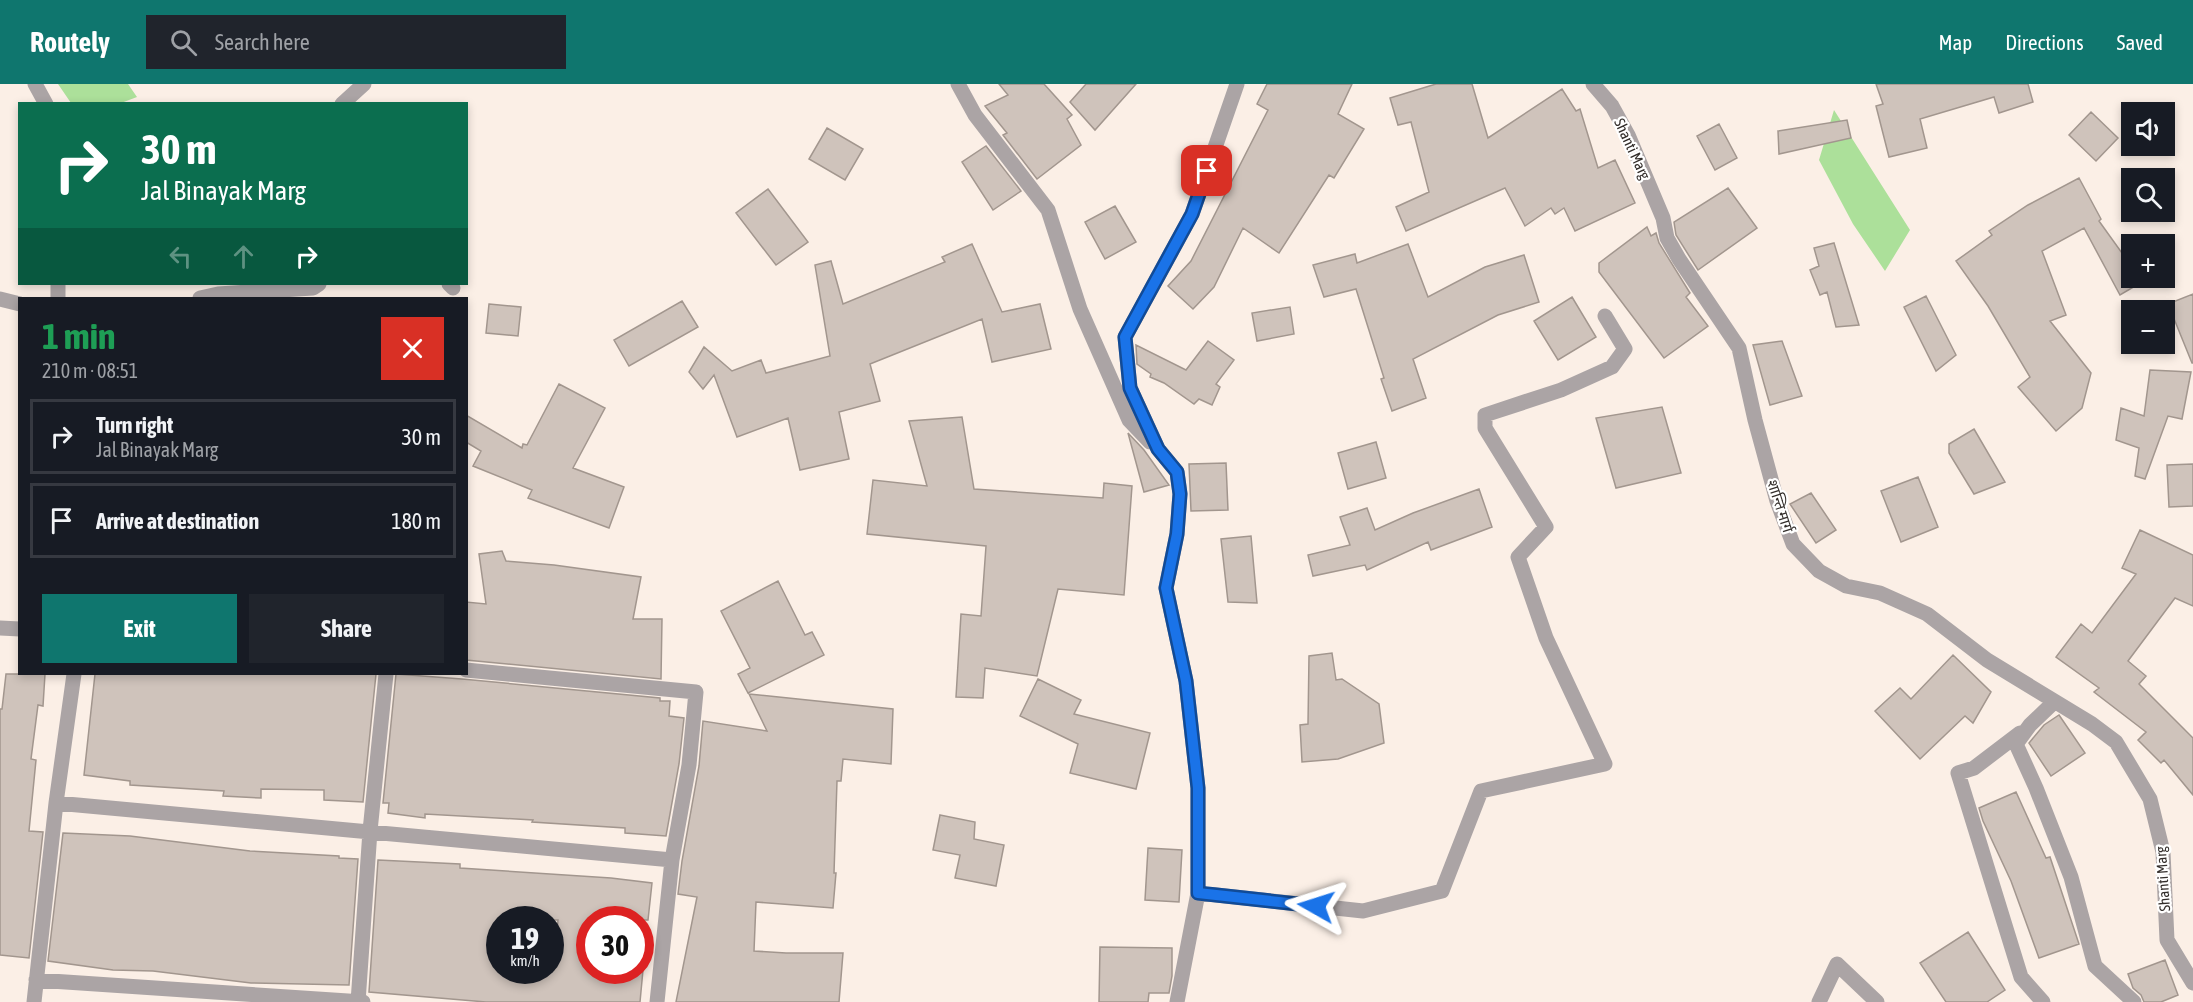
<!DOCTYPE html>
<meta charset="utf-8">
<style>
:root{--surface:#171b24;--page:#20242c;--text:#f1f3f6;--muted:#9ea1a6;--line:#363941;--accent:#0f766e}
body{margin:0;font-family:"Asap Condensed","Noto Sans Devanagari",sans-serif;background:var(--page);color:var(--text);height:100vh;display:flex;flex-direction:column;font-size:22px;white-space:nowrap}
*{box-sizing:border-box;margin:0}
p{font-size:20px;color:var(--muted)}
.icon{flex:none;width:33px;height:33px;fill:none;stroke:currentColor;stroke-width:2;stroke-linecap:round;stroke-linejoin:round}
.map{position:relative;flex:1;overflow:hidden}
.side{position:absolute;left:18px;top:213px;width:450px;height:378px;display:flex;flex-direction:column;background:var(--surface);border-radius:0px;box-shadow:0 3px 9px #0003}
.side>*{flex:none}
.banner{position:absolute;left:18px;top:18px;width:450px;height:183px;border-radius:0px;box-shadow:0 3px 9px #0003;background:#0b6e4f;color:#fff;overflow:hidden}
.controls{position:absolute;left:2121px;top:18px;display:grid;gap:12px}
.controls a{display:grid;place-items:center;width:54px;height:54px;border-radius:0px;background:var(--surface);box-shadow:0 3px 9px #0003;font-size:30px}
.speed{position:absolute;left:486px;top:822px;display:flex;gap:12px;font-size:30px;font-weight:700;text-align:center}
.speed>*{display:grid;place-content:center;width:78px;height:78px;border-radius:50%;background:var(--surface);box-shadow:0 3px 9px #0003;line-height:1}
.speed small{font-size:15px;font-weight:400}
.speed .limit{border:9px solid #d22;background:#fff;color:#111}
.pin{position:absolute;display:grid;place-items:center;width:51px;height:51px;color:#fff;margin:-26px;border-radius:12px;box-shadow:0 3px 9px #0006}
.me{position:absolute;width:66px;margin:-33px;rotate:276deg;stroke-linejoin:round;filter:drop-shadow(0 0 4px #0008)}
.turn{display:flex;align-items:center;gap:21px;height:126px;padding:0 24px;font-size:27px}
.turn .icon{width:78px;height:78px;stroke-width:2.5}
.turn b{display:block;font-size:42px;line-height:51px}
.lanes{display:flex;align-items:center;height:57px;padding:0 24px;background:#0003;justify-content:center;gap:30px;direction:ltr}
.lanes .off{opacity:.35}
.round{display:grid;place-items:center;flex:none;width:63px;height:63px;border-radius:0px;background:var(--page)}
.head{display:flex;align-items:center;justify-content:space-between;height:102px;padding:0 24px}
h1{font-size:36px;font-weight:700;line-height:45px;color:#1e9e55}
.action{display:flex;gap:12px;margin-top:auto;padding:12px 24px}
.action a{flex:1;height:69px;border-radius:0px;background:var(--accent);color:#fff;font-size:24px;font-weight:700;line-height:69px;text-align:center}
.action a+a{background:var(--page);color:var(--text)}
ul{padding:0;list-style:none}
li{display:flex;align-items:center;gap:18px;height:75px;margin:0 12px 9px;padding:0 12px;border:3px solid var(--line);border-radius:0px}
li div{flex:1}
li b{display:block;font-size:22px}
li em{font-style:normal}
header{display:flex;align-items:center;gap:36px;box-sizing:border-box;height:84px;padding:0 30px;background:var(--accent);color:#fff}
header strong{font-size:28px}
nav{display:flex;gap:33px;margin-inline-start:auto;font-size:21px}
.search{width:420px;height:54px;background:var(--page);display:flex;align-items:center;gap:15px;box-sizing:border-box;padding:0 21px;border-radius:0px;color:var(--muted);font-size:22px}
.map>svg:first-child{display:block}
.green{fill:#ace09a}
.building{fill:#cfc3bb;stroke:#a2968e;stroke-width:1.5;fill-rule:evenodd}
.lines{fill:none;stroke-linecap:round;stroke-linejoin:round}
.minor{stroke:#aba4a5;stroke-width:15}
.route-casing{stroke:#114b97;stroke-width:15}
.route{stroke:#1a73e8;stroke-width:10}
.labels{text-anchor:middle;stroke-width:4.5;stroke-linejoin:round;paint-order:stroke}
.street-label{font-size:15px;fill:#332e2b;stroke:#fff}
</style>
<header>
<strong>Routely</strong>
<div class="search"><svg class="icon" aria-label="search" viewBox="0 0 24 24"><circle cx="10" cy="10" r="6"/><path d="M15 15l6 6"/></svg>Search here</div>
<nav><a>Map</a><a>Directions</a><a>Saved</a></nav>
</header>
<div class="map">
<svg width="2193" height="918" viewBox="0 0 2193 918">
<rect width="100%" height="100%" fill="#fbefe6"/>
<path class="green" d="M 58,0 L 128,0 L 137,13 L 121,19 L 71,19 Z
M 1834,26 L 1910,146 L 1885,187 L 1853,140 L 1819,76 Z"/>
<path class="building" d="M 999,0 L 1044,0 L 1072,31 L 1067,35 L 1081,61 L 1037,95 L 1003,51 L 1007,49 L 985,22 L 1008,11 Z
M 1086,0 L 1136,0 L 1095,46 L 1070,18 Z
M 1267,0 L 1352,0 L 1338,30 L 1364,45 L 1334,94 L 1329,91 L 1279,169 L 1243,144 L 1214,203 L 1193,225 L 1168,202 L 1191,177 L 1268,26 L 1257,20 Z
M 1436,0 L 1472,0 L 1488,54 L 1562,5 L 1576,27 L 1580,25 L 1598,84 L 1615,76 L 1635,119 L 1575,147 L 1564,124 L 1555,130 L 1551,124 L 1525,142 L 1505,104 L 1406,147 L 1396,123 L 1429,108 L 1411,38 L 1398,41 L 1390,14 Z
M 1876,0 L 2028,0 L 2033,18 L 1999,29 L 1994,13 L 1920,35 L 1927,64 L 1889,73 L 1876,22 L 1883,20 Z
M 2091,28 L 2118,54 L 2096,77 L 2069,51 Z
M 1847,36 L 1851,54 L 1779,70 L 1778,47 Z
M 1719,40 L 1737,74 L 1715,86 L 1697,52 Z
M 827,44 L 863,65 L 845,96 L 809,75 Z
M 986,62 L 1021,107 L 993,126 L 962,78 Z
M 2079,94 L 2101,135 L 2099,137 L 2132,183 L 2132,194 L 2139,194 L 2142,198 L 2120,211 L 2084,144 L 2042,167 L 2066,231 L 2050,237 L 2091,289 L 2082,324 L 2056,347 L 2018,303 L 2030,293 L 1988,222 L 1956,177 L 1992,151 L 1989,147 L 2028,121 Z
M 1728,104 L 1757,144 L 1698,186 L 1676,151 L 1674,138 Z
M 768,105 L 808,158 L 776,181 L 736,129 Z
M 1115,122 L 1136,158 L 1105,175 L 1085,138 Z
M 1647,143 L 1651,152 L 1656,149 L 1659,159 L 1690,209 L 1686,213 L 1708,242 L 1664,274 L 1599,188 L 1599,179 Z
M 1834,159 L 1859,241 L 1836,243 L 1827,208 L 1820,211 L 1810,186 L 1819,182 L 1814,164 Z
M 972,160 L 1002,228 L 1040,220 L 1051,265 L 992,278 L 982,235 L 870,280 L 880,317 L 839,328 L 849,375 L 800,386 L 788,334 L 737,353 L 714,291 L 703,305 L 689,288 L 704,263 L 732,287 L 761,276 L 766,289 L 830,272 L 815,181 L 831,177 L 843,220 L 945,178 L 942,173 Z
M 1408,160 L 1428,213 L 1485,183 L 1524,171 L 1539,218 L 1498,231 L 1413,275 L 1426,314 L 1392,327 L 1381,295 L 1384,294 L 1356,205 L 1324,213 L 1313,181 L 1355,170 L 1357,179 Z
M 2193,210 L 2193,279 L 2192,279 L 2168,220 Z
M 1926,212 L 1956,271 L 1936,287 L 1904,223 Z
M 1572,213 L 1596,253 L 1558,276 L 1534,237 Z
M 682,217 L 698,243 L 629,282 L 614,256 Z
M 489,220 L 521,223 L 518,252 L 486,249 Z
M 1290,223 L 1294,250 L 1257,257 L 1252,229 Z
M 1208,257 L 1234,276 L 1216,300 L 1220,303 L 1212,321 L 1199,315 L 1194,320 L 1164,299 L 1150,293 L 1151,290 L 1137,280 L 1136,261 L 1186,286 Z
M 1782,257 L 1802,312 L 1770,321 L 1753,261 Z
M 2150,286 L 2191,288 L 2182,335 L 2168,332 L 2145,395 L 2135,392 L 2139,364 L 2116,356 L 2121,324 L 2144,332 Z
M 559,300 L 605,324 L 573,384 L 624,403 L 609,444 L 528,414 L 532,406 L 473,382 L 481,367 L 466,358 L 466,331 L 522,364 L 523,360 L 527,361 Z
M 1662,323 L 1681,389 L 1616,404 L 1596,334 Z
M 962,333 L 974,405 L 1103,414 L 1104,399 L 1132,402 L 1124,511 L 1058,505 L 1037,592 L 985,584 L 983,614 L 956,613 L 961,530 L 981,532 L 986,462 L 867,450 L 873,396 L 927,402 L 909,337 Z
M 1974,345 L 2005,398 L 1974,410 L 1949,369 L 1949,360 Z
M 1128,349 L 1144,366 L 1169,401 L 1144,408 Z
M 1376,358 L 1386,394 L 1348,405 L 1338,369 Z
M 1226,379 L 1228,426 L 1191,427 L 1189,380 Z
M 2193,380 L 2193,422 L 2169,423 L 2167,381 Z
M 1918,393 L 1938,443 L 1901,458 L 1881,407 Z
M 1479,405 L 1492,443 L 1431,466 L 1428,458 L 1367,486 L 1365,481 L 1313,492 L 1308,471 L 1350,461 L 1340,433 L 1367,424 L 1375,446 L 1413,429 Z
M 1811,409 L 1836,446 L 1816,459 L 1790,420 Z
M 2140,446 L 2193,471 L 2193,522 L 2175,514 L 2128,577 L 2146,592 L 2139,600 L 2193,654 L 2193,711 L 2164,676 L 2161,679 L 2138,656 L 2146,648 L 2094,608 L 2099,604 L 2056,573 L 2081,540 L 2092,549 L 2136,490 L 2122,484 Z
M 1251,452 L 1257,519 L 1228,518 L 1221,455 Z
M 502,467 L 506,477 L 554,481 L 641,493 L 633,535 L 662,535 L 661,595 L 466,576 L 466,518 L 486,520 L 479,470 Z
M 778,497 L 805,551 L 812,548 L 824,571 L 748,609 L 738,590 L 750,584 L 721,527 Z
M 1332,569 L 1336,596 L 1342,595 L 1379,620 L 1384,659 L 1338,675 L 1302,678 L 1300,641 L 1308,640 L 1309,572 Z
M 1953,571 L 1991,608 L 1973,639 L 1965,632 L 1920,675 L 1875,627 L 1900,604 L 1911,615 Z
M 6,590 L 45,590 L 43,622 L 38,621 L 31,675 L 36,676 L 29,747 L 43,748 L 29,874 L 0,871 L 0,625 L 2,625 Z
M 95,590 L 376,590 L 363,718 L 324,716 L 324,706 L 261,705 L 261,714 L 223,712 L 224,707 L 130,701 L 130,697 L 84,691 Z
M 396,590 L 462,595 L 660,614 L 660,617 L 670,617 L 669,632 L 684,634 L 679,680 L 666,752 L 625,749 L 625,744 L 532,738 L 533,736 L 425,730 L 425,734 L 388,729 L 389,719 L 383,719 Z
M 1038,595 L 1081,616 L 1074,630 L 1150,649 L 1136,705 L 1070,689 L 1078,660 L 1020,632 Z
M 749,610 L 893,625 L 891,680 L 843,675 L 841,697 L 837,697 L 834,789 L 836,789 L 833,824 L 756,818 L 754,867 L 786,869 L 843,869 L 839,918 L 676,918 L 697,813 L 678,810 L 682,777 L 699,682 L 703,637 L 767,647 Z
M 2059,631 L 2085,669 L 2051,692 L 2029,659 L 2044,641 Z
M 2016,708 L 2046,774 L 2050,773 L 2079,860 L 2039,874 L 2011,797 L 1983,737 L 1979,724 Z
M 940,731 L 975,738 L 974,755 L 1004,761 L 996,802 L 955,794 L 960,771 L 933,766 Z
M 63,749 L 130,752 L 250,767 L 339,772 L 339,774 L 358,775 L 349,901 L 251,899 L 153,887 L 113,886 L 48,877 Z
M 1148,764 L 1182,766 L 1179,818 L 1145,816 Z
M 378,776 L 460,780 L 460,784 L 611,794 L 652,799 L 648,836 L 590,836 L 590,886 L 643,886 L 640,918 L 486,918 L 369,908 ZM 500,836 L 558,836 L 554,886 L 500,886 Z
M 1968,848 L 2005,906 L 1987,918 L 1946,918 L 1920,879 Z
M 1100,863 L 1172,864 L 1172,892 L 1169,909 L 1149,909 L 1148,918 L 1099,918 Z
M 2165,876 L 2178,911 L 2161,918 L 2144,918 L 2141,911 L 2133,904 L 2128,890 Z"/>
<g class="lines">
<path class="minor" d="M 35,0 L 46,20
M 958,0 L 975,31 L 1048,126 L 1080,225 L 1129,336 L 1150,358
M 1593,0 L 1612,22 L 1628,51 L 1663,134 L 1667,154 L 1679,175 L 1739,264 L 1755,336 L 1777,417 L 1793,460 L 1819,487 L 1846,502 L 1880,509 L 1927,530 L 1987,576 L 2092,640 L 2116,658 L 2150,715 L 2163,768 L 2167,856 L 2193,899
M 342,20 L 364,0
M 58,200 L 58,214
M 449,200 L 453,204
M 200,214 L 218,210 L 313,204 L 319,200
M 0,215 L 20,220
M 0,544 L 20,545
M 466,586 L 696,608 L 689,681 L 672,776 L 657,918
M 2054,618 L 2030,641 L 2016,660 L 2036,704 L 2071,793 L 2095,882 L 2134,918
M 2020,649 L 1974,684 L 1958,689 L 2021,893 L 2043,918
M 56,719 L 672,776
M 1198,809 L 1363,827 L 1442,807 L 1481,707 L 1605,680 L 1546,554 L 1518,473 L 1546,443 L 1485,344 L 1485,331 L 1561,306 L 1612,283 L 1625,265 L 1605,232
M 36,896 L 363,918
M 34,918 L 56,719 L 74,590
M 358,918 L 370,747 L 386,590
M 1177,918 L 1198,809 L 1198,704 L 1186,597 L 1166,504 L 1177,450 L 1180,410 L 1177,388 L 1158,365 L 1130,304 L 1125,253 L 1192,130 L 1237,0
M 1819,918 L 1837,880 L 1877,918"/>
</g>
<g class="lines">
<defs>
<path id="route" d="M 1207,87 L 1192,130 L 1125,253 L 1130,304 L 1158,365 L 1177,388 L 1180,410 L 1177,450 L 1166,504 L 1186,597 L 1198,704 L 1198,809 L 1316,822"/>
</defs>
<use href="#route" class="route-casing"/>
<use href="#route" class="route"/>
</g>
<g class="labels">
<g class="street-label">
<text transform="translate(1632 65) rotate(65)" y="5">Shanti Marg</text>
<text transform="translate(1780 422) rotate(72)" y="5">शान्ति मार्ग</text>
<text transform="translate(2163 795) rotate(-94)" y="5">Shanti Marg</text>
</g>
</g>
</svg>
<div class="controls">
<a><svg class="icon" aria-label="sound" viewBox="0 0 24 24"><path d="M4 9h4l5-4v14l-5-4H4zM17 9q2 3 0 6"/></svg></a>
<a><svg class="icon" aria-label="search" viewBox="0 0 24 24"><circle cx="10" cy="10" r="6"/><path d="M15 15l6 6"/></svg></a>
<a>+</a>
<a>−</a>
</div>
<div class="speed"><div>19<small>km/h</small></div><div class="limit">30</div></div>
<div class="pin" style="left:1207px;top:87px;background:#d93025"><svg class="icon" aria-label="arrive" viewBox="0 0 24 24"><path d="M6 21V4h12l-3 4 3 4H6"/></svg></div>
<svg class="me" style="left:1316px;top:822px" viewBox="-20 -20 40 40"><path d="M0-17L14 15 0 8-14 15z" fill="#1a73e8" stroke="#fff" stroke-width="4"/></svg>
<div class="banner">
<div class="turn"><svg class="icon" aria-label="right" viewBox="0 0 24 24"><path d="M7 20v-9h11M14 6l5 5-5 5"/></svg><div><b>30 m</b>Jal Binayak Marg</div></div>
<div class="lanes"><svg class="icon off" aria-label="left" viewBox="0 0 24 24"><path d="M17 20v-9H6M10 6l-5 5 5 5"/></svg><svg class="icon off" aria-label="ahead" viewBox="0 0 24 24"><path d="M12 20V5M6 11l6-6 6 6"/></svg><svg class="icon" aria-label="right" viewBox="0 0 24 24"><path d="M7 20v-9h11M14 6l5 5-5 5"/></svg></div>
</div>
<section class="side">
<div class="head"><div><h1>1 min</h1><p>210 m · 08:51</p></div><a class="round" style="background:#d93025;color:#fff"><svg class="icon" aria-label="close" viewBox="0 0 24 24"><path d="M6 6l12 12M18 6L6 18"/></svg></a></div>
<ul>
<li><svg class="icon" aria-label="right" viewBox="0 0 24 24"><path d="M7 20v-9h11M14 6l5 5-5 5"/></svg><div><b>Turn right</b><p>Jal Binayak Marg</p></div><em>30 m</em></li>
<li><svg class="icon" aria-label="arrive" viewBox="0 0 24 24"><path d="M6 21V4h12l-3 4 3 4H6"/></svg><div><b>Arrive at destination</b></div><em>180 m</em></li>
</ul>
<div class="action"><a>Exit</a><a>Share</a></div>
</section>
</div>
